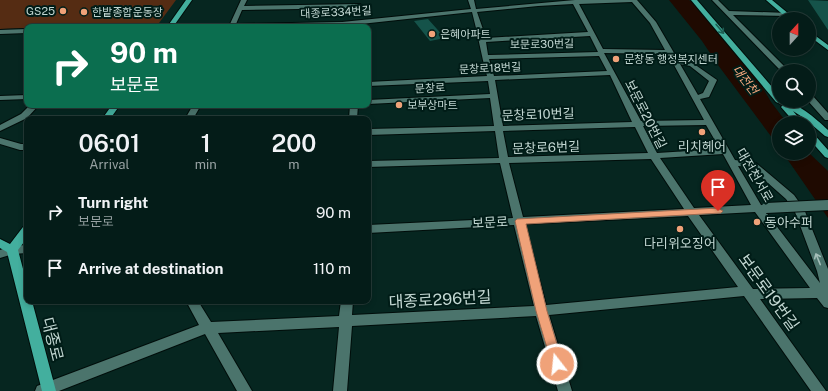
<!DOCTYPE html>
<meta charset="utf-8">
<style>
:root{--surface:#041c18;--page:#122925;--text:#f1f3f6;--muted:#97a1a2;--line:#253a37}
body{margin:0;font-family:"Public Sans","Noto Sans KR",sans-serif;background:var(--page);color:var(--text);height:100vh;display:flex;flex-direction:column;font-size:15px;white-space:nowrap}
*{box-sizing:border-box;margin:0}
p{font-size:13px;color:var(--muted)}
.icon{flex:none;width:22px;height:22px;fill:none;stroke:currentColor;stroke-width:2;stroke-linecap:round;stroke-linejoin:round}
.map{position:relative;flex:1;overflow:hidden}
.details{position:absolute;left:24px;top:116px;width:347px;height:188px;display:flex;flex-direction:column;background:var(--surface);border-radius:8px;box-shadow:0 2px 6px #0003,0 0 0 1px var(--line)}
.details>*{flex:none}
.guide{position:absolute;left:24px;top:24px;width:347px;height:84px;border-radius:8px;box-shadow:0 2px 6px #0003,0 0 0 1px var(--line);background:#0b6e4f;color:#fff;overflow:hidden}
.needle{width:26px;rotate:21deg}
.tools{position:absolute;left:772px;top:12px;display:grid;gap:8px}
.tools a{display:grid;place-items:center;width:44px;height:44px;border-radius:50%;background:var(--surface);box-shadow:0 2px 6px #0003,0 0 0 1px var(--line);font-size:20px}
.pin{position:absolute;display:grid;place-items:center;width:34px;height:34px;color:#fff;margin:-41px -17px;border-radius:50% 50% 50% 0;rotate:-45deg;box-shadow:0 0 4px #0007}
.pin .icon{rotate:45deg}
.me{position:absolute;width:44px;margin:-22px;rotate:344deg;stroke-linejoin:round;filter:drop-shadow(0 0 3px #0008)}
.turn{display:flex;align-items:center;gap:14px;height:84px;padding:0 20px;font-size:18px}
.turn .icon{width:52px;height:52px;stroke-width:2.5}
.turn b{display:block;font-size:28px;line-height:34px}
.eta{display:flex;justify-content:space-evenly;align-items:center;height:68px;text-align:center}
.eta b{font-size:24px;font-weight:600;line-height:28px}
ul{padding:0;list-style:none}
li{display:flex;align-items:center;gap:12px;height:56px;padding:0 20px}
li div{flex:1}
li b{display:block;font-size:15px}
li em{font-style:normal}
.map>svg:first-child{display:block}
.green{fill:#552c13}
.water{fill:#1f0a01}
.building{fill:#15534a}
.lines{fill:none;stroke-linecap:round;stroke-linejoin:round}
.minor-casing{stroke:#000d0a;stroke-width:2}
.major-casing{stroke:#000d0a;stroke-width:2}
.minor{fill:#4b746c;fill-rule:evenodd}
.major{fill:#43af9e;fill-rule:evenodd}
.minor-bridge-casing{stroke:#000d0a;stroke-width:12;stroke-linecap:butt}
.minor-bridge{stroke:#4b746c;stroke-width:10}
.oneway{stroke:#1e5e54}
.oneway2{stroke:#a4beb8}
.route{fill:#f0a279;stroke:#9c694f}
.poi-dot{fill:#f0a279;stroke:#001c17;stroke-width:1.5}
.labels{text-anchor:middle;stroke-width:4;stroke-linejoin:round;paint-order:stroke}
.far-poi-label{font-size:11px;fill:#c2d7d2;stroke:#001c17;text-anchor:start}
.far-street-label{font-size:11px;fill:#c2d7d2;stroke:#001c17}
.far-water-label{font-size:12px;font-style:italic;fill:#fcac82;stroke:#001c17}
.street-label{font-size:13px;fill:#c2d7d2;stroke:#001c17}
.poi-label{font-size:13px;fill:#c2d7d2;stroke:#001c17}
.near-street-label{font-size:16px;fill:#c2d7d2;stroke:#001c17}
</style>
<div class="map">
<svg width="828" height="391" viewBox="0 0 828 391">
<rect width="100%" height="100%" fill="#062620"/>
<path class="green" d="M 0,0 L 176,0 L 159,23 L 0,29 Z"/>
<path class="water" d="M 669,0 L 689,0 L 692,2 L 759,81 L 771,102 L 787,123 L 779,123 L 779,147 L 718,65 L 702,41 Z
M 783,153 L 809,153 L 828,171 L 828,218 Z"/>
<path class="building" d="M 808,0 L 828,1 L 828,30 Z
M 428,19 L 445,38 L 430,41 L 414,21 Z"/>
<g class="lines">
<defs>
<path id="minor" d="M 241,0 L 247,0 L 244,6 L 360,4 L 363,6 L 360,8 L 242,10 L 236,24 L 342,22 L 471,9 L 468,0 L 474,0 L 476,9 L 575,0 L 637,0 L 656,22 L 677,58 L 694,64 L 717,80 L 709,97 L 700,99 L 735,160 L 756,163 L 794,195 L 804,209 L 828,269 L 828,308 L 824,307 L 817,298 L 760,299 L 826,391 L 811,391 L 744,296 L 549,315 L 572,391 L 558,391 L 536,316 L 352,326 L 347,391 L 333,391 L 339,327 L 218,333 L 252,391 L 237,391 L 205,334 L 59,391 L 35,391 L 37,386 L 199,325 L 186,301 L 198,301 L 211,322 L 339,316 L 341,301 L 353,301 L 352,315 L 534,306 L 514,225 L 368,233 L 368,225 L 513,218 L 500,163 L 368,167 L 368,161 L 499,158 L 495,131 L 368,135 L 368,129 L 494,126 L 490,98 L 368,104 L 368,100 L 490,94 L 488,81 L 368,86 L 368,82 L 487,76 C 481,55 478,34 472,12 L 342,26 L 181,27 L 184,25 L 230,24 ZM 632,2 L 650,23 L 665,50 L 603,49 L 579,4 ZM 573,4 L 588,32 L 486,38 L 477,12 L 538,6 ZM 590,36 L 598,52 L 488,55 L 486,42 ZM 604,53 L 668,54 L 704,120 L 641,121 ZM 599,56 L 607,71 L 494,76 L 489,59 ZM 680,64 L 690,66 L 709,81 L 703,93 L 698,95 ZM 610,75 L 632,122 L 503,126 L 495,80 ZM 706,125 L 720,149 L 657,153 L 643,126 ZM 635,127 L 648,153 L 508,157 L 503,131 ZM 723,154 L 751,205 L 694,208 L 660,158 ZM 651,159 L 684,209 L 523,217 L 509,163 ZM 738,166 L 750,167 L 786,199 L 795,212 L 817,271 L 820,283 L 765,211 L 770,210 L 771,208 L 770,206 L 761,205 ZM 755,212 L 810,288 L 753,289 L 699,215 ZM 688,216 L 738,287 L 546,305 L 525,224 Z
M 712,0 L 718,0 L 729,11 L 788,13 L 789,14 L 786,16 L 733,15 L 789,71 L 781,71 Z
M 27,29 L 27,33 L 0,34 L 0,30 Z
M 27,95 L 27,99 L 0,100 L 0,96 Z
M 809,95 L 812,95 L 828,113 L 828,120 L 825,120 L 808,101 Z
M 30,105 L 39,105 L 27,118 L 0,131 L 0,125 L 21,114 Z
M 193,105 L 201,105 L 193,119 L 185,119 Z
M 350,105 L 358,105 L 357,119 L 349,119 Z
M 0,138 L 21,144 L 27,144 L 27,150 L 20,150 L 0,144 Z
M 27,245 L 27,253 L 13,254 L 0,258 L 0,250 L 12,246 Z"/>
<path id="major" d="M 186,0 L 192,0 L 173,27 L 167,27 Z
M 691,0 L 697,0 L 779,95 L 779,101 C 797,101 815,118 828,130 L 828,137 L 825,136 L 804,118 L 793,111 L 803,123 L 795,123 L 781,107 L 783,105 L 776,102 Z
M 766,0 L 772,0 L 795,19 L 788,19 Z
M 809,31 L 828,45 L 828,50 L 809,36 Z
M 112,105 L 120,105 L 110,119 L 102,119 Z
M 809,131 L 812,132 L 828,150 L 828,158 L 825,157 L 809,139 Z
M 27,226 L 27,238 L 18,250 L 27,284 L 27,301 L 32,301 L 56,391 L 42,391 L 7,252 L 0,248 L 0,239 L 10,244 L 23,227 Z"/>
</defs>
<use href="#minor" class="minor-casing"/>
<use href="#major" class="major-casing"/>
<use href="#minor" class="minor"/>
<use href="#major" class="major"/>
<defs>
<path id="minor-bridge" d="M 766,208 L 828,205"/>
</defs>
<use href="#minor-bridge" class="minor-bridge-casing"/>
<use href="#minor-bridge" class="minor-bridge"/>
</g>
<defs><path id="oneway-shaft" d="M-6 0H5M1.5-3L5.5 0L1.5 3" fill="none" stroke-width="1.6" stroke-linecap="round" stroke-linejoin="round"/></defs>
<use class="oneway" href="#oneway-shaft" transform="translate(720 29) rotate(50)"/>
<use class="oneway2" href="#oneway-shaft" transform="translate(818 259) rotate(-112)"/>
<path class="route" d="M 718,208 L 723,211 L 721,213 L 526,224 L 547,311 L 563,364 L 561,368 L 557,370 L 553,368 L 536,311 L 515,221 L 517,219 Z"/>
<g class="poi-dot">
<circle cx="63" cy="11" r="4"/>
<circle cx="84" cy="12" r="4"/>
<circle cx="432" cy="34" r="4"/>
<circle cx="616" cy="59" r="4"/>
<circle cx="399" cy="105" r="4"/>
<circle cx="702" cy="132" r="4"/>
<circle cx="757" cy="222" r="4"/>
<circle cx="680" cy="229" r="4"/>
</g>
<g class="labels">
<g class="far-poi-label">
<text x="55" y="15" text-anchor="end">GS25</text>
<text x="92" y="16">한밭종합운동장</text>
<text x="440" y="38">은혜아파트</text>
<text x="624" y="63">문창동 행정복지센터</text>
<text x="407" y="109">보부상마트</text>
</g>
<g class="far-street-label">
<text transform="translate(336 12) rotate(-3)" y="4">대종로334번길</text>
<text transform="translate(542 44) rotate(-1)" y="4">보문로30번길</text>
<text transform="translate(490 68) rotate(-3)" y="4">문창로18번길</text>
<text transform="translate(430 88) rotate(-3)" y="4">문창로</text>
</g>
<g class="far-water-label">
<text transform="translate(745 80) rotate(52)" y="4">대전천</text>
</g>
<g class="street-label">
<text transform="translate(538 114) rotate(-2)" y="5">문창로10번길</text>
<text transform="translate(646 114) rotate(63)" y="5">보문로20번길</text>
<text transform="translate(546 147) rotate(-2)" y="5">문창로6번길</text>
<text transform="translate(755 175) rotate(60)" y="5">대전천서로</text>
<text transform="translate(490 222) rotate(-3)" y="5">보문로</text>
</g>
<g class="poi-label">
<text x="702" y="151">리치헤어</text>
<text x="765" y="227" text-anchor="start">동아수퍼</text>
<text x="680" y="248">다리위오징어</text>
</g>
<g class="near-street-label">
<text transform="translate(769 292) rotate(54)" y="6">보문로19번길</text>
<text transform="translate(440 299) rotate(-3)" y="6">대종로296번길</text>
<text transform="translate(53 339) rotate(76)" y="6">대종로</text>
</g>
</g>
</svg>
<div class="tools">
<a><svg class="needle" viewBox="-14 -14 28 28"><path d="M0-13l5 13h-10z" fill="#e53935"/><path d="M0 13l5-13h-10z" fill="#97a1a2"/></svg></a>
<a><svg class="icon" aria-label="search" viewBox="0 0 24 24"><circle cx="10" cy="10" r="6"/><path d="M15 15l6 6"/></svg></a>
<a><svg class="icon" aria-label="layers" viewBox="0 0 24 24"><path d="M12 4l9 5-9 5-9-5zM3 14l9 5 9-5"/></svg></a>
</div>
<div class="pin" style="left:718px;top:211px;background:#d93025"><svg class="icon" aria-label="arrive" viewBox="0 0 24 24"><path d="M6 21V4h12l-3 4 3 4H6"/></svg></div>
<svg class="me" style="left:557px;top:364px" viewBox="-20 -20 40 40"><circle r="17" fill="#f0a279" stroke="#fff" stroke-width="3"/><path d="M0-11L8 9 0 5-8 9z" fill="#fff"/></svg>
<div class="guide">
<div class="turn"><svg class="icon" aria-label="right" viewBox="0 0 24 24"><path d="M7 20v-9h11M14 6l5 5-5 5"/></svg><div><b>90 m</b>보문로</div></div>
</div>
<section class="details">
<div class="eta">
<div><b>06:01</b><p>Arrival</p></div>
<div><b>1</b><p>min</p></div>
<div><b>200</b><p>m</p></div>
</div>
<ul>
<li><svg class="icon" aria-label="right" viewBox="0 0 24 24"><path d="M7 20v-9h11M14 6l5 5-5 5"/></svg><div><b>Turn right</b><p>보문로</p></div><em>90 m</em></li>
<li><svg class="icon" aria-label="arrive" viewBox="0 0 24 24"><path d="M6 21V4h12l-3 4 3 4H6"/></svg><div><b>Arrive at destination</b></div><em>110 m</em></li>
</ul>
</section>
</div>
